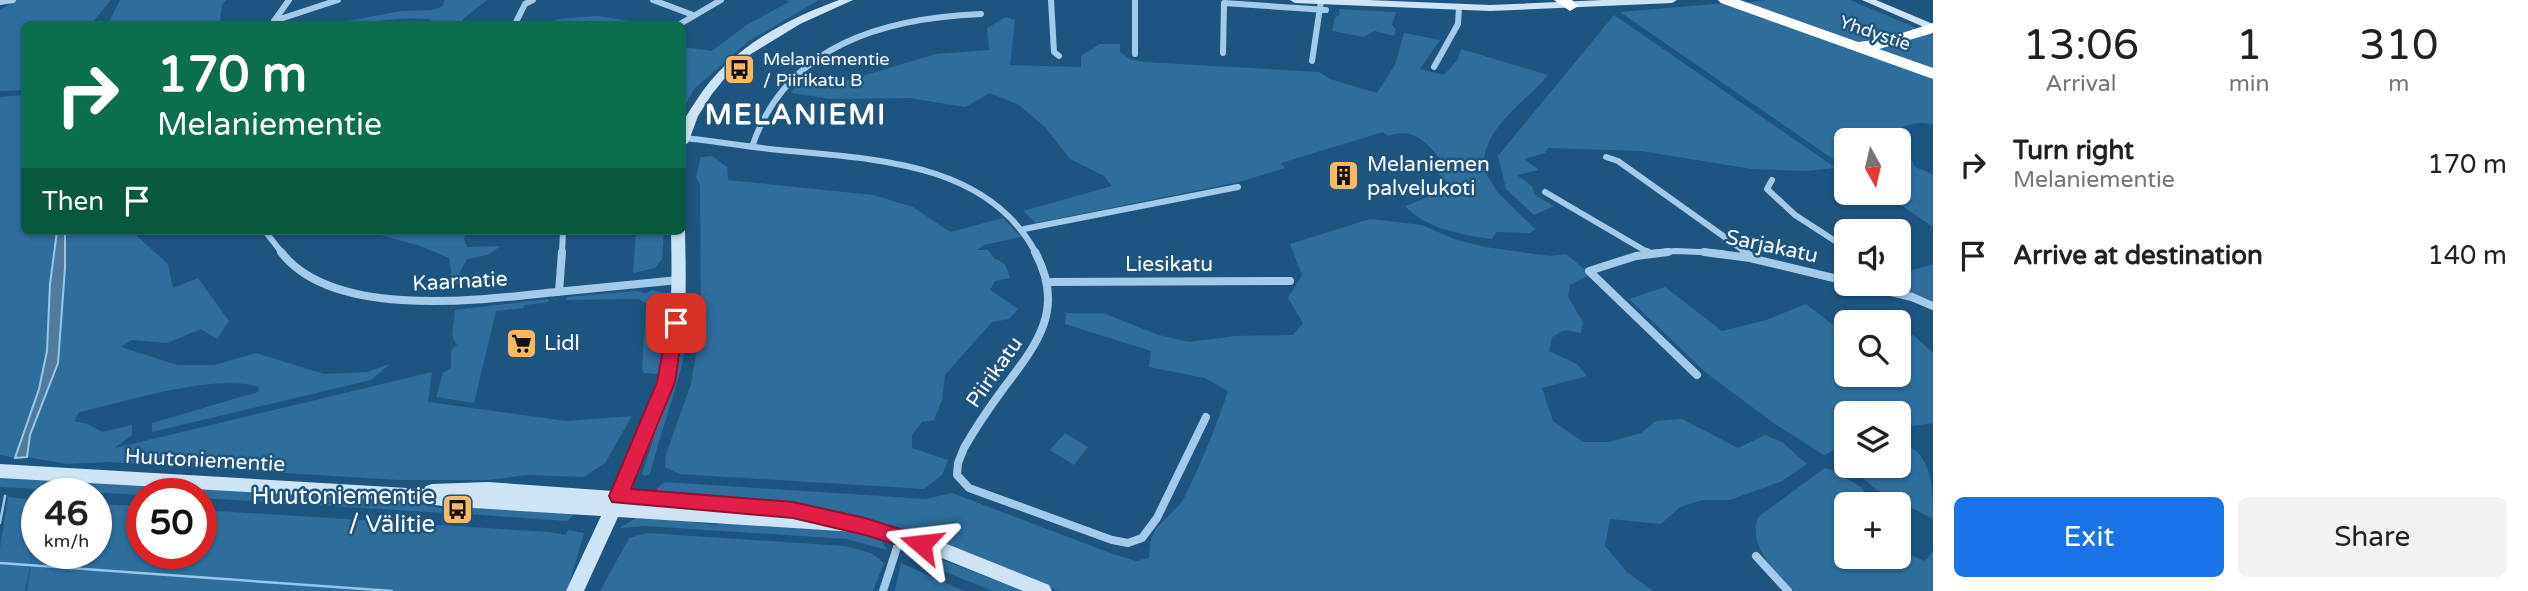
<!DOCTYPE html>
<meta charset="utf-8">
<style>
:root{--surface:#fff;--page:#f2f2f2;--text:#202124;--muted:#757577;--accent:#1a73e8}
body{margin:0;font-family:"Varela Round",sans-serif;background:var(--page);color:var(--text);height:100vh;display:flex;flex-direction:column;font-size:26px;white-space:nowrap}
*{box-sizing:border-box;margin:0}
p{font-size:23px;color:var(--muted)}
.icon{flex:none;width:38px;height:38px;fill:none;stroke:currentColor;stroke-width:2;stroke-linecap:round;stroke-linejoin:round}
.map{position:relative;flex:1;overflow:hidden}
.panel{display:flex;flex-direction:column;background:var(--surface);width:595px}
.panel>*{flex:none}
.guide{position:absolute;left:21px;top:21px;width:665px;height:214px;border-radius:10px;box-shadow:0 2px 5px #0004;background:#0b6e4f;color:#fff;overflow:hidden}
.needle{width:46px;rotate:172deg}
.fabs{position:absolute;left:1834px;top:128px;display:grid;gap:14px}
.fabs a{display:grid;place-items:center;width:77px;height:77px;border-radius:10px;background:var(--surface);box-shadow:0 2px 5px #0004;font-size:35px}
.speed{position:absolute;left:21px;top:478px;display:flex;gap:14px;font-size:35px;font-weight:700;text-align:center}
.speed>*{display:grid;place-content:center;width:91px;height:91px;border-radius:50%;background:var(--surface);box-shadow:0 2px 5px #0004;line-height:1}
.speed small{font-size:18px;font-weight:400}
.speed .limit{border:10px solid #d22;background:#fff;color:#111}
.pin{position:absolute;display:grid;place-items:center;width:60px;height:60px;color:#fff;margin:-30px;border-radius:14px;box-shadow:0 4px 10px #0006}
.me{position:absolute;width:77px;margin:-38px;rotate:287deg;stroke-linejoin:round;filter:drop-shadow(0 0 5px #0008)}
.turn{display:flex;align-items:center;gap:24px;height:147px;padding:0 21px;font-size:32px}
.turn .icon{width:91px;height:91px;stroke-width:2.5}
.turn b{display:block;font-size:49px;line-height:60px}
.then{display:flex;align-items:center;height:66px;padding:0 21px;background:#0003;gap:14px;font-size:26px}
.eta{display:flex;justify-content:space-evenly;align-items:center;height:119px;text-align:center}
.eta b{font-size:42px;font-weight:600;line-height:49px}
.action{display:flex;gap:14px;margin-top:auto;padding:14px 21px}
.action a{flex:1;height:80px;border-radius:10px;background:var(--accent);color:#fff;font-size:28px;font-weight:600;line-height:80px;text-align:center}
.action a+a{background:var(--page);color:var(--text)}
ul{padding:0;list-style:none}
li{display:flex;align-items:center;gap:21px;height:91px;padding:0 21px}
li div{flex:1}
li b{display:block;font-size:26px}
li em{font-style:normal}
main{display:flex;flex:1;min-height:0}
.map>svg:first-child{display:block}
.green{fill:#2d6e9d}
.water{fill:#517b9b;stroke:#95c8eb;stroke-width:2}
.lines{fill:none;stroke-linecap:round;stroke-linejoin:round}
.stream{stroke:#95c8eb;stroke-width:2.5}
.street-far1{stroke:#a2cbe9;stroke-width:6}
.street{stroke:#a2cbe9;stroke-width:8}
.secondary{fill:#cde4f7;fill-rule:evenodd}
.highway{fill:#fff;fill-rule:evenodd}
.route{fill:#e11d48;stroke:#92132f;stroke-width:2}
.labels{text-anchor:middle;stroke-width:5;stroke-linejoin:round;paint-order:stroke}
.far-street-label{font-size:18px;fill:#fff;stroke:#1d5581}
.far-poi-label{font-size:18px;fill:#fff;stroke:#1d5581;text-anchor:start}
.poi-label{font-size:21px;fill:#fff;stroke:#1d5581;text-anchor:start}
.street-label{font-size:21px;fill:#fff;stroke:#1d5581}
.near-poi-label{font-size:24px;fill:#fff;stroke:#1d5581;text-anchor:end}
.district-label{font-size:28px;font-weight:bold;letter-spacing:2px;fill:#fff;stroke:#1d5581}
</style>
<main>
<div class="map">
<svg width="1933" height="591" viewBox="0 0 1933 591">
<rect width="100%" height="100%" fill="#1d5581"/>
<path class="green" d="M 16,0 L 111,0 L 91,24 L 24,24 L 24,90 L 0,91 L 0,10 Z
M 120,0 L 226,0 L 222,5 L 220,22 L 215,24 L 108,24 Z
M 445,0 L 487,0 L 463,19 L 462,24 L 434,24 L 429,19 C 395,16 363,25 330,24 L 401,11 L 431,10 L 442,7 Z
M 786,0 L 819,0 L 749,41 L 694,89 L 683,109 L 683,47 L 712,51 L 748,24 L 789,2 Z
M 1767,0 L 1850,0 L 1933,35 L 1933,70 L 1742,3 Z
M 1726,3 L 1933,77 L 1933,125 C 1913,119 1902,127 1885,138 L 1888,140 L 1846,140 L 1846,168 L 1620,12 Z
M 1339,9 L 1396,12 L 1392,25 L 1396,29 L 1394,36 L 1375,31 L 1363,37 L 1332,31 L 1335,17 L 1340,15 Z
M 1614,15 L 1836,168 L 1806,171 L 1752,169 L 1641,151 L 1548,148 L 1545,153 L 1524,159 L 1539,170 L 1517,175 L 1532,186 L 1535,195 L 1554,206 L 1534,215 L 1506,189 L 1498,156 Z
M 597,16 L 650,24 L 545,24 L 558,19 Z
M 1006,17 L 1015,20 L 1010,65 L 1081,67 L 1081,56 L 1100,44 L 1120,44 L 1120,52 L 1130,59 L 1144,62 L 1319,72 L 1330,79 L 1377,93 L 1395,65 L 1404,33 L 1440,40 L 1420,69 L 1444,75 L 1458,59 L 1461,49 L 1548,75 C 1531,96 1495,121 1487,147 C 1484,153 1484,162 1483,169 L 1498,193 L 1535,229 L 1530,233 L 1496,232 L 1492,239 C 1463,235 1426,229 1405,206 L 1452,188 L 1436,171 L 1442,161 C 1426,142 1414,127 1388,136 L 1383,132 L 1281,163 L 1285,168 L 1239,182 L 1036,223 L 1023,211 L 1112,186 L 1104,176 L 1070,159 L 1045,127 L 1019,105 L 990,93 L 965,107 L 910,98 L 831,99 L 791,93 L 802,80 L 832,85 L 936,54 L 989,50 L 987,28 Z
M 24,95 L 24,231 L 57,231 L 50,284 L 47,351 L 39,389 L 15,458 L 0,455 L 0,97 Z
M 1899,145 L 1907,149 L 1915,167 L 1933,174 L 1933,227 L 1883,193 L 1899,192 Z
M 712,156 L 727,167 L 728,180 L 873,195 L 913,207 L 950,232 L 1003,218 L 1021,237 L 984,245 L 977,250 L 988,250 L 994,258 L 1005,264 L 1010,278 L 995,281 L 990,290 L 1018,309 L 1009,319 L 992,322 L 945,375 L 942,400 L 934,420 L 922,422 L 912,435 L 912,448 L 948,460 L 942,475 L 924,489 L 679,474 L 665,467 L 666,454 L 691,384 L 701,326 L 700,185 L 696,177 L 701,157 Z
M 1370,219 L 1422,225 L 1454,239 L 1485,247 L 1550,256 L 1566,254 L 1585,270 L 1587,276 L 1570,285 L 1568,297 L 1583,322 L 1581,333 L 1565,330 L 1552,337 L 1549,351 L 1577,364 L 1587,376 L 1542,388 L 1553,421 L 1583,442 L 1609,442 L 1641,433 L 1656,421 L 1682,419 L 1738,448 L 1765,435 L 1782,442 L 1807,464 L 1782,481 L 1730,500 L 1702,500 L 1680,507 L 1661,524 L 1610,519 L 1605,546 L 1627,572 L 1653,591 L 1059,591 L 935,542 L 805,506 L 653,493 L 664,482 L 926,499 L 952,493 L 1113,554 L 1136,561 L 1149,558 C 1150,551 1149,543 1152,537 C 1156,523 1178,511 1185,496 C 1202,462 1216,426 1228,391 L 1205,378 L 1149,367 L 1151,351 L 1065,324 L 1066,313 L 1103,313 L 1159,335 L 1189,342 L 1235,336 L 1293,335 L 1303,323 L 1288,298 L 1302,275 L 1290,244 Z
M 65,231 L 143,231 L 137,236 L 168,264 L 173,288 L 198,278 L 229,321 L 217,339 L 201,329 L 167,343 L 131,340 L 121,347 L 177,365 L 215,365 L 256,353 L 324,374 L 367,372 L 390,364 L 371,380 L 152,432 L 152,423 L 258,392 L 259,387 C 216,372 125,402 79,412 L 74,421 L 88,424 L 102,432 L 132,425 L 132,435 L 115,448 L 432,372 L 428,402 L 566,421 L 632,416 L 605,463 L 584,477 L 526,475 L 489,480 L 398,480 L 109,462 L 67,464 L 27,457 L 30,435 L 58,363 L 65,268 Z
M 367,231 L 466,231 L 464,239 L 467,247 L 501,246 L 487,255 L 467,259 L 460,272 L 455,290 L 448,291 L 451,270 L 449,258 L 420,246 Z
M 636,231 L 664,231 L 662,259 L 655,268 L 633,273 Z
M 1933,264 L 1933,301 L 1898,288 L 1893,284 L 1899,284 L 1899,274 Z
M 1665,287 L 1722,331 L 1766,320 L 1806,304 L 1846,335 L 1846,374 L 1899,374 L 1899,336 L 1912,334 L 1933,353 L 1933,423 L 1899,428 L 1899,413 L 1846,413 L 1846,445 L 1824,455 L 1775,424 L 1705,372 L 1629,299 Z
M 652,290 L 669,294 L 664,331 L 667,345 L 661,371 L 656,374 L 644,373 L 642,369 L 646,303 L 638,299 L 566,300 L 567,297 L 634,291 L 646,293 Z
M 691,297 C 690,312 690,327 687,341 C 679,386 661,429 650,474 L 645,476 L 642,474 L 671,386 L 685,298 Z
M 548,299 L 549,302 L 525,305 L 523,308 L 496,311 L 474,403 L 436,397 L 443,373 L 451,368 L 451,350 L 457,345 L 452,336 L 455,310 Z
M 1065,433 L 1088,447 L 1074,465 L 1050,450 Z
M 1899,444 C 1933,448 1933,492 1933,519 L 1877,490 L 1852,469 L 1852,466 L 1899,466 Z
M 1825,468 L 1837,472 L 1862,488 L 1870,504 L 1846,504 L 1846,556 L 1899,556 L 1899,540 L 1911,555 L 1925,561 L 1933,551 L 1933,591 L 1794,591 C 1776,573 1747,545 1758,517 Z
M 0,475 L 401,500 L 445,509 L 447,513 L 201,498 L 201,494 L 142,495 L 0,487 Z
M 8,497 L 37,500 L 37,553 L 96,553 L 96,504 L 142,506 L 142,553 L 201,553 L 201,510 L 548,532 L 566,535 L 568,530 L 584,533 L 567,591 L 27,591 L 33,551 L 25,591 L 0,591 L 0,548 Z
M 498,506 L 577,512 L 567,521 L 467,514 L 470,508 Z
M 649,516 L 715,525 L 734,521 L 846,530 L 880,538 L 887,550 L 847,539 L 646,526 L 620,528 L 637,517 Z
M 647,533 L 845,546 L 871,553 L 884,563 L 873,591 L 600,591 L 629,538 Z
M 917,550 L 1023,591 L 993,591 L 903,555 L 906,551 Z
M 901,563 L 964,591 L 895,591 Z"/>
<path class="water" d="M 57,231 L 65,231 L 65,268 L 58,363 L 30,435 L 27,457 L 15,458 L 39,389 L 47,351 L 50,284 Z"/>
<g class="lines">
<path class="stream" d="M 0,523 L 5,496
M 0,563 L 392,591"/>
<path class="street-far1" d="M 653,0 L 693,15
M 1051,0 L 1054,52 L 1059,56
M 1135,0 L 1135,54
M 0,2 L 13,0
M 274,21 L 338,0
M 274,21 L 289,0
M 515,24 L 525,4 L 533,0
M 680,24 L 721,0
M 1223,53 L 1224,3 L 1326,10
M 1312,61 L 1321,1
M 1434,67 L 1458,24 L 1459,7
M 684,138 C 716,141 748,147 780,150 C 872,159 987,161 1036,253
M 752,147 C 786,45 884,18 981,14
M 1606,157 L 1618,161 L 1747,253
M 1772,180 L 1767,189 L 1795,215 L 1846,248
M 1545,192 L 1649,253
M 1024,229 L 1238,187
M 265,231 L 282,253
M 562,253 L 563,231
M 1649,253 L 1676,251 L 1722,253"/>
<path class="street" d="M 281,252 C 333,320 481,300 556,292 C 597,288 638,284 679,280
M 1035,252 C 1066,309 1037,344 1003,389 C 989,408 976,427 964,448 L 958,463 L 957,475 L 969,488 L 1112,540 L 1128,543 L 1142,538 L 1157,518 L 1206,417
M 1647,252 L 1649,253
M 1668,252 L 1636,256 L 1589,271 L 1697,375
M 1704,252 L 1750,258 L 1846,281
M 1744,252 L 1749,255
M 1048,282 L 1290,281
M 1857,284 L 1912,297 L 1933,306
M 559,292 L 562,252
M 1756,556 L 1788,591
M 883,591 L 900,538"/>
<path class="secondary" d="M 839,0 L 853,0 L 800,24 L 751,54 L 729,73 L 712,94 L 698,116 L 688,143 L 682,146 C 682,140 681,132 683,125 C 685,116 691,109 696,101 C 728,50 784,20 839,0 Z
M 1290,0 L 1368,0 L 1490,5 L 1603,0 L 1677,0 L 1672,3 L 1490,11 L 1295,3 Z
M 1862,0 L 1876,0 L 1933,24 L 1933,31 Z
M 682,228 L 685,231 C 686,281 688,333 674,381 C 663,419 645,456 629,492 L 793,503 L 822,510 L 824,516 L 850,516 L 942,542 L 1049,585 L 1052,591 L 1023,591 L 939,557 L 856,532 L 618,517 L 584,591 L 566,591 L 601,516 L 442,506 L 408,501 L 0,478 L 0,464 L 424,489 L 426,486 L 432,484 L 488,482 L 613,491 C 629,456 648,417 659,381 C 673,332 672,281 671,231 L 682,231 Z"/>
<path class="highway" d="M 1554,0 L 1572,0 L 1578,6 L 1570,11 Z
M 1718,0 L 1740,0 L 1858,42 L 1884,39 L 1933,23 L 1933,33 L 1879,49 L 1933,68 L 1933,79 L 1721,3 Z"/>
</g>
<path class="route" d="M 676,317 L 684,323 L 675,382 L 631,489 L 793,502 L 865,518 L 928,538 L 931,544 L 928,550 L 921,552 L 865,535 L 793,518 L 612,502 L 609,496 L 657,382 L 668,323 Z"/>
<defs>
<symbol id="bus-square" viewBox="-11 -11 22 22"><rect x="-9" y="-9" width="18" height="18" rx="4" fill="#f9b960" stroke="#1d5581"/><path d="M-5-6H5V4H4V6H2V4H-2V6H-4V4H-5ZM-3.5-4V0h7V-4ZM-3.5 1.2v1.5H-2V1.2ZM2 1.2v1.5H3.5V1.2Z" fill="#111"/></symbol>
<symbol id="building-square" viewBox="-11 -11 22 22"><rect x="-9" y="-9" width="18" height="18" rx="4" fill="#f9b960" stroke="#1d5581"/><path d="M-4-6H4V6H1V3H-1V6H-4ZM-2.5-4.3h1.7v1.8h-1.7ZM.8-4.3h1.7v1.8H.8ZM-2.5-1h1.7V.8h-1.7ZM.8-1h1.7V.8H.8Z" fill="#111"/></symbol>
<symbol id="supermarket-square" viewBox="-11 -11 22 22"><rect x="-9" y="-9" width="18" height="18" rx="4" fill="#f9b960" stroke="#1d5581"/><path d="M-6-5.5h2.5l.6 2H6L4.5 2H-2.5L-4.4-4H-6ZM-1.5 3.2a1.3 1.3 0 1 0 .1 0ZM3 3.2a1.3 1.3 0 1 0 .1 0Z" fill="#111"/></symbol>
</defs>
<g fill-rule="evenodd">
<use href="#bus-square" x="722" y="52" width="35" height="35"/>
<use href="#building-square" x="1326" y="158" width="35" height="35"/>
<use href="#supermarket-square" x="504" y="326" width="35" height="35"/>
<use href="#bus-square" x="440" y="492" width="35" height="35"/>
</g>
<g class="labels">
<g class="far-street-label">
<text transform="translate(1875 33) rotate(19)" y="6">Yhdystie</text>
</g>
<g class="far-poi-label">
<text x="763" y="65">Melaniementie<tspan x="763" dy="21">/ Piirikatu B</tspan></text>
</g>
<g class="poi-label">
<text x="1367" y="171">Melaniemen<tspan x="1367" dy="24">palvelukoti</tspan></text>
<text x="544" y="350">Lidl</text>
</g>
<g class="street-label">
<text transform="translate(1772 246) rotate(12)" y="7">Sarjakatu</text>
<text x="1169" y="271">Liesikatu</text>
<text transform="translate(460 281) rotate(-3)" y="7">Kaarnatie</text>
<text transform="translate(994 372) rotate(-55)" y="7">Piirikatu</text>
<text transform="translate(205 460) rotate(3)" y="7">Huutoniementie</text>
</g>
<g class="near-poi-label">
<text x="435" y="504">Huutoniementie<tspan x="435" dy="28">/ Välitie</tspan></text>
</g>
<g class="district-label">
<text x="796" y="124">MELANIEMI</text>
</g>
</g>
</svg>
<div class="fabs">
<a><svg class="needle" viewBox="-14 -14 28 28"><path d="M0-13l5 13h-10z" fill="#e53935"/><path d="M0 13l5-13h-10z" fill="#757577"/></svg></a>
<a><svg class="icon" aria-label="sound" viewBox="0 0 24 24"><path d="M4 9h4l5-4v14l-5-4H4zM17 9q2 3 0 6"/></svg></a>
<a><svg class="icon" aria-label="search" viewBox="0 0 24 24"><circle cx="10" cy="10" r="6"/><path d="M15 15l6 6"/></svg></a>
<a><svg class="icon" aria-label="layers" viewBox="0 0 24 24"><path d="M12 4l9 5-9 5-9-5zM3 14l9 5 9-5"/></svg></a>
<a>+</a>
</div>
<div class="speed"><div>46<small>km/h</small></div><div class="limit">50</div></div>
<div class="pin" style="left:676px;top:323px;background:#d93025"><svg class="icon" aria-label="arrive" viewBox="0 0 24 24"><path d="M6 21V4h12l-3 4 3 4H6"/></svg></div>
<svg class="me" style="left:921px;top:544px" viewBox="-20 -20 40 40"><path d="M0-17L14 15 0 8-14 15z" fill="#e11d48" stroke="#fff" stroke-width="4"/></svg>
<div class="guide">
<div class="turn"><svg class="icon" aria-label="right" viewBox="0 0 24 24"><path d="M7 20v-9h11M14 6l5 5-5 5"/></svg><div><b>170 m</b>Melaniementie</div></div>
<div class="then">Then<svg class="icon" aria-label="arrive" viewBox="0 0 24 24"><path d="M6 21V4h12l-3 4 3 4H6"/></svg></div>
</div>
</div>
<section class="panel">
<div class="eta">
<div><b>13:06</b><p>Arrival</p></div>
<div><b>1</b><p>min</p></div>
<div><b>310</b><p>m</p></div>
</div>
<ul>
<li><svg class="icon" aria-label="right" viewBox="0 0 24 24"><path d="M7 20v-9h11M14 6l5 5-5 5"/></svg><div><b>Turn right</b><p>Melaniementie</p></div><em>170 m</em></li>
<li><svg class="icon" aria-label="arrive" viewBox="0 0 24 24"><path d="M6 21V4h12l-3 4 3 4H6"/></svg><div><b>Arrive at destination</b></div><em>140 m</em></li>
</ul>
<div class="action"><a>Exit</a><a>Share</a></div>
</section>
</main>
